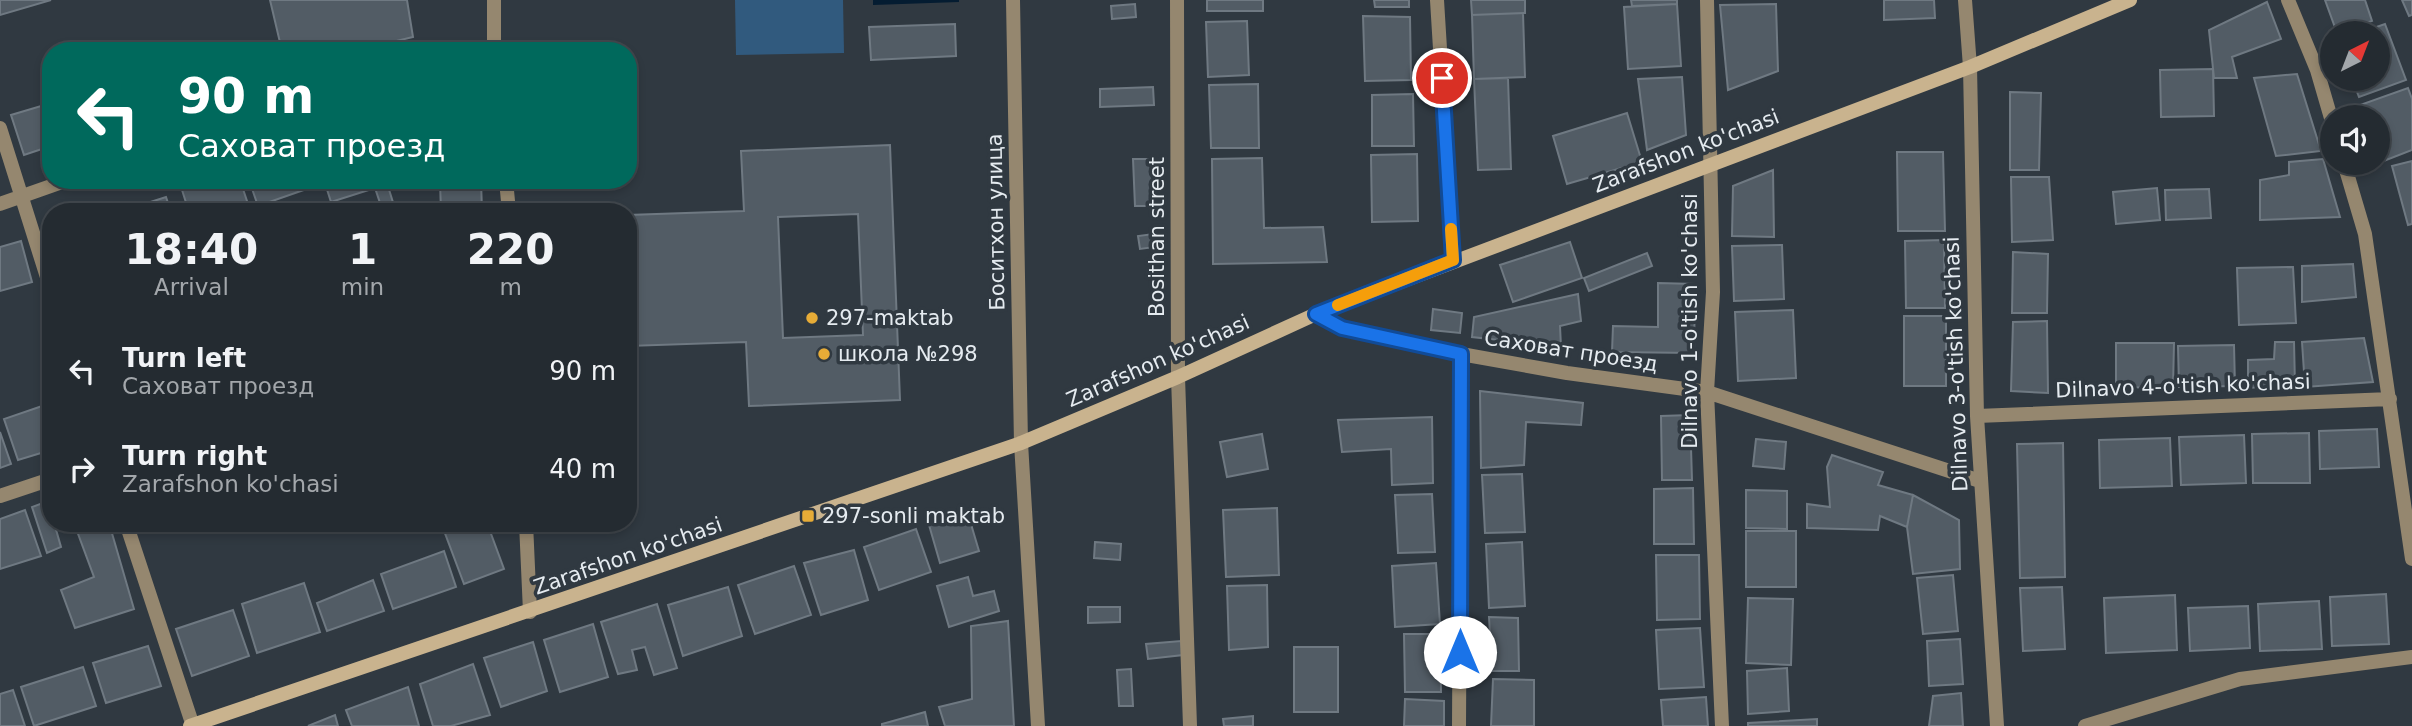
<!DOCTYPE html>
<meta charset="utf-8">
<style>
:root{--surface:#242b31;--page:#2c3339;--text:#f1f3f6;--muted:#a3a7ab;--line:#41474d}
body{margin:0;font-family:"DejaVu Sans",sans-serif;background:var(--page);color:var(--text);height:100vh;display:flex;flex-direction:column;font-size:26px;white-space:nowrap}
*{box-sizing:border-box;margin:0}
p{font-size:23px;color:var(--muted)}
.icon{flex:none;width:38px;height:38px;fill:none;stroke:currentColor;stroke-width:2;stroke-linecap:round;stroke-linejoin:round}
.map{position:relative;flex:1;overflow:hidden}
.side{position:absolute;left:42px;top:203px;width:595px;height:329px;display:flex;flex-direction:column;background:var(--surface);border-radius:28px;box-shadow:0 4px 10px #0003,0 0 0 2px var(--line)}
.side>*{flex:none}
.guide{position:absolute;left:42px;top:42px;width:595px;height:147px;border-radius:28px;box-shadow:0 4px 10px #0003,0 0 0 2px var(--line);background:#00695c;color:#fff;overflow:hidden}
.needle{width:46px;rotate:42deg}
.buttons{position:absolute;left:2320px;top:21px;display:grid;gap:14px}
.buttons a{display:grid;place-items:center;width:70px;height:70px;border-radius:50%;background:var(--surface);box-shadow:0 4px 10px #0003,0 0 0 2px var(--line);font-size:35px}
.pin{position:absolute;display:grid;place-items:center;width:60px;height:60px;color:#fff;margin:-30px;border:4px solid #fff;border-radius:50%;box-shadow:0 2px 7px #0007}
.me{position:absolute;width:77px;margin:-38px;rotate:0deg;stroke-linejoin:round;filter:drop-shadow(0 0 5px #0008)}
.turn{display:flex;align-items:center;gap:24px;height:147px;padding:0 21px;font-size:32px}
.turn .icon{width:91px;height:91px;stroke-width:2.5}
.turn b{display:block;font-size:49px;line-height:60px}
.eta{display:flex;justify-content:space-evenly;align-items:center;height:119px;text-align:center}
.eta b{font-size:42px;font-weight:700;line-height:49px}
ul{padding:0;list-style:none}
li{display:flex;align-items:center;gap:21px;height:98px;padding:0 21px}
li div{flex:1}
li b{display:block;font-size:26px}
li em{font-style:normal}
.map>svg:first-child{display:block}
.green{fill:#315a7e}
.water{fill:#041c31}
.building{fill:#525c65;stroke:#6f7982;stroke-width:2;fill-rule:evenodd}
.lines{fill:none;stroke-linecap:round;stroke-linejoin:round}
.street{stroke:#95876f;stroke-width:14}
.secondary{stroke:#c9b38e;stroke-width:14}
.route-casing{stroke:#114b97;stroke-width:18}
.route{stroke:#1a73e8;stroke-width:12}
.slow{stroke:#f59e0b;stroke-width:12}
.poi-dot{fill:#e7ac37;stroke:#303941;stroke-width:2.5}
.labels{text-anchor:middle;stroke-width:7;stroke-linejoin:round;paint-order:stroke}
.street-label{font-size:21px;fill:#e5ebf0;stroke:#303941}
.poi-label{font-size:21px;fill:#e5ebf0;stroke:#303941;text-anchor:start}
</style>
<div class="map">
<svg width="2412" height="726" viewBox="0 0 2412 726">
<rect width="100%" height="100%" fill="#303941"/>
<path class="green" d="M 735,0 L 843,0 L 844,53 L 736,55 Z"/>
<path class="water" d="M 873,0 L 959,0 L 959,2 L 873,5 Z"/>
<path class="building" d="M 0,0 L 51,0 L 0,15 Z
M 270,0 L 407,0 L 413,37 L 355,51 L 282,51 Z
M 1207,0 L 1263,0 L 1263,11 L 1207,11 Z
M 1374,0 L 1409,0 L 1409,7 L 1375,7 Z
M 1471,0 L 1525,0 L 1525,13 L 1472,15 Z
M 1631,0 L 1677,0 L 1677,4 L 1632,6 Z
M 1884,0 L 1934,0 L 1935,18 L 1884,20 Z
M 2325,0 L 2365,0 L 2372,21 L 2337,33 Z
M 2402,0 L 2412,0 L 2412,15 L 2409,16 Z
M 2267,2 L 2281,39 L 2232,57 L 2237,78 L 2214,78 L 2209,30 Z
M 1135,4 L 1136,17 L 1112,19 L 1111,6 Z
M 1677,4 L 1681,66 L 1628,69 L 1624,7 Z
M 1776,4 L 1778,71 L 1728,90 L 1720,5 Z
M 1523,13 L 1525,77 L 1474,79 L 1472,15 Z
M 1363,16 L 1410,17 L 1411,80 L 1365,81 Z
M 1247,21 L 1249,75 L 1208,77 L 1206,22 Z
M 955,24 L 956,56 L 871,60 L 869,27 Z
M 2385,24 L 2406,80 L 2359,97 L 2352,79 L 2378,79 L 2378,33 L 2359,33 Z
M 2213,69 L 2214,116 L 2161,117 L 2160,70 Z
M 2297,74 L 2321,151 L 2276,156 L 2254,78 Z
M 1682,77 L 1686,135 L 1647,150 L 1638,79 Z
M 1508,78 L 1511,169 L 1478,170 L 1474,79 Z
M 1258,84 L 1259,148 L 1211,148 L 1209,85 Z
M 1153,87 L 1154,105 L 1100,107 L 1100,89 Z
M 2408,88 L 2412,99 L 2412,150 L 2381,162 L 2378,117 L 2365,117 L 2360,105 Z
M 2010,92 L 2041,93 L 2039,170 L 2010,170 Z
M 1413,94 L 1414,146 L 1372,146 L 1372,95 Z
M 51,103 L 51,146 L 24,155 L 11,115 Z
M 1627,113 L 1642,162 L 1567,184 L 1553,136 Z
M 890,145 L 900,400 L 749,406 L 746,342 L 628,346 L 628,215 L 744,211 L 741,151 ZM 858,214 L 863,335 L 783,338 L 778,217 Z
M 1897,152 L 1943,152 L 1945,231 L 1898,231 Z
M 1417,154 L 1418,221 L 1372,222 L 1371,155 Z
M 1262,158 L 1264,228 L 1323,227 L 1327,262 L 1213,264 L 1212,159 Z
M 1133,159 L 1154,159 L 1155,206 L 1135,206 Z
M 2323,159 L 2340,217 L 2260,220 L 2260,180 L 2289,175 L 2289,162 Z
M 2412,161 L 2412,224 L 2408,225 L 2392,166 Z
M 1773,170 L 1774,237 L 1732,236 L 1733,186 Z
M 2011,177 L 2049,177 L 2053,240 L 2012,242 Z
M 211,180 L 240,180 L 250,210 L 189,212 L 182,190 Z
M 249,180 L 317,180 L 318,185 L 258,206 Z
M 324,180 L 386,180 L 396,212 L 374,212 L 382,209 L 375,188 L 331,202 Z
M 396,180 L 426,180 L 399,188 Z
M 447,180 L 481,180 L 482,212 L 441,212 L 440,182 Z
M 2157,188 L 2160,220 L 2116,224 L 2113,192 Z
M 2209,189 L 2211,218 L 2166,220 L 2165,190 Z
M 166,197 L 171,212 L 119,212 Z
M 1153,234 L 1155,247 L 1140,249 L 1138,236 Z
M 1944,240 L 1945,308 L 1906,308 L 1905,241 Z
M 21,241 L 32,282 L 0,291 L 0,247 Z
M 1570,242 L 1582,278 L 1513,302 L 1500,265 Z
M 1782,245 L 1784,299 L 1734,301 L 1732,246 Z
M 2013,252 L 2048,254 L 2047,313 L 2012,313 Z
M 1647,253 L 1652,266 L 1589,291 L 1584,278 Z
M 2353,264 L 2356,297 L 2302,302 L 2302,266 Z
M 2293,267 L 2296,323 L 2239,325 L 2237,268 Z
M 1658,283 L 1695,284 L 1694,353 L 1612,352 L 1613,326 L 1658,327 Z
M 1578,294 L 1581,321 L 1560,326 L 1561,347 L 1472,337 L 1474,317 Z
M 1433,309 L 1462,313 L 1460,333 L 1431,330 Z
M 1793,310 L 1796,378 L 1738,381 L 1735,312 Z
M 1904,316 L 1946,316 L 1946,386 L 1904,386 Z
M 2047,321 L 2048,393 L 2011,391 L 2013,322 Z
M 2364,338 L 2373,382 L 2305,387 L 2302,342 Z
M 2275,342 L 2294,342 L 2295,385 L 2248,388 L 2248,360 L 2274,359 Z
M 2116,343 L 2174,343 L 2173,388 L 2116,387 Z
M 2234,345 L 2235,386 L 2179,387 L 2178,346 Z
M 1480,391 L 1583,403 L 1581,425 L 1526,422 L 1524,465 L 1481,468 Z
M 51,403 L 51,450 L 18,460 L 4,419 Z
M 1690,415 L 1692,480 L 1662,480 L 1661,416 Z
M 1432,417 L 1433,483 L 1392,485 L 1391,449 L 1342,452 L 1338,420 Z
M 2377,429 L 2379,467 L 2320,469 L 2319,431 Z
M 0,432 L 11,464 L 0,468 Z
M 2309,433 L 2310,483 L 2253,483 L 2252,434 Z
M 1262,434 L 1268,469 L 1227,477 L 1220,442 Z
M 2244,435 L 2246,483 L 2181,485 L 2179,437 Z
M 2170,438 L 2172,486 L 2100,488 L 2099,440 Z
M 1756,439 L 1786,442 L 1784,469 L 1753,466 Z
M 2063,443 L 2065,577 L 2020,578 L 2017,444 Z
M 1832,455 L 1883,472 L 1878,485 L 1913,495 L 1907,527 L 1880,516 L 1878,530 L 1807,528 L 1807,504 L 1830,507 L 1827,467 Z
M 1522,474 L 1525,532 L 1485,533 L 1482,475 Z
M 1693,488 L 1694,544 L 1654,544 L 1654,489 Z
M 1746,490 L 1787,491 L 1787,529 L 1746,528 Z
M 1432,494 L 1435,552 L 1398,553 L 1395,495 Z
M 1913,495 L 1959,520 L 1960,569 L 1913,574 L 1907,527 Z
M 51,500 L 51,523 L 63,523 L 55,526 L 61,547 L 47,553 L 32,507 Z
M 1277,508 L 1279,575 L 1226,577 L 1223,510 Z
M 25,510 L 41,556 L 0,569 L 0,519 Z
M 968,514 L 979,551 L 940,563 L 929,525 Z
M 74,523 L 109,523 L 134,609 L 75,628 L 61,590 L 94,577 Z
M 456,523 L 487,523 L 504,569 L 464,584 L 443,528 Z
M 549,523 L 571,523 L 571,529 L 549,528 Z
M 916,529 L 931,572 L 879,590 L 864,547 Z
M 1746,531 L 1796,531 L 1796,587 L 1746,587 Z
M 1095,542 L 1121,544 L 1120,560 L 1094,558 Z
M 1522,542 L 1525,606 L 1489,608 L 1486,544 Z
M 854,550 L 868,600 L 821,615 L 804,563 Z
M 444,551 L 456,587 L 393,609 L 381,574 Z
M 1656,555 L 1699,555 L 1700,619 L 1657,620 Z
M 1436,563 L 1440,624 L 1395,627 L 1392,566 Z
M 794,566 L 811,615 L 755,634 L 738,585 Z
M 1953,575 L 1958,631 L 1923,634 L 1917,578 Z
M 968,577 L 973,596 L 994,591 L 999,611 L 949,627 L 937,586 Z
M 373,580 L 384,611 L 327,631 L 317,603 Z
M 304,583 L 320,632 L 257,653 L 242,604 Z
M 1267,585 L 1268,647 L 1229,650 L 1227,586 Z
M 728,587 L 742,636 L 683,656 L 668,605 Z
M 2062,587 L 2065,649 L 2023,651 L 2020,588 Z
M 2386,594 L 2389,644 L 2332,646 L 2330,597 Z
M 2175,595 L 2177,650 L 2106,653 L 2104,598 Z
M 1748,598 L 1793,599 L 1791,665 L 1746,663 Z
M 2319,601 L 2322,649 L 2260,651 L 2258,604 Z
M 657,604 L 677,668 L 654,675 L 645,647 L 632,650 L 637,670 L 618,674 L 601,622 Z
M 2248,606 L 2250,648 L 2190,651 L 2188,608 Z
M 1088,607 L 1120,607 L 1120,622 L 1088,623 Z
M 233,610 L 249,656 L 192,676 L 176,629 Z
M 1489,617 L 1518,618 L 1519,671 L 1492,671 Z
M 1008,621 L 1014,726 L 945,726 L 939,707 L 972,699 L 971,626 Z
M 593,624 L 608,677 L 560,692 L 544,640 Z
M 1700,628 L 1704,687 L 1659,689 L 1656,630 Z
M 1404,634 L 1440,634 L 1441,692 L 1405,692 Z
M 1960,639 L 1963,684 L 1929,686 L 1927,641 Z
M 1181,641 L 1183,655 L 1148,659 L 1146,644 Z
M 533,642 L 547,691 L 501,707 L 484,658 Z
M 148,646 L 161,686 L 106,703 L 93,663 Z
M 1294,647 L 1338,647 L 1338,712 L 1294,712 Z
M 473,664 L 490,715 L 451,726 L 433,726 L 420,684 Z
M 83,667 L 96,706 L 34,726 L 21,687 Z
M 1787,668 L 1789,711 L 1748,714 L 1747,671 Z
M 1131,669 L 1133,706 L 1119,706 L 1117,670 Z
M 1493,679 L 1534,680 L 1534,726 L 1491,726 Z
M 408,687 L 419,726 L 352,726 L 346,710 Z
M 13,690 L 25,726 L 0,726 L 0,694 Z
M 1961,693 L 1963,726 L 1929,726 L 1933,696 Z
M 1706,697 L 1708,726 L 1663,726 L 1661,700 Z
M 1405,699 L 1444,701 L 1444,726 L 1404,726 Z
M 925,712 L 928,726 L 882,726 L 882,724 Z
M 335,715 L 338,726 L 308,726 Z
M 1253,716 L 1253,726 L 1224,726 L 1223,719 Z
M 1817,719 L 1817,726 L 1748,726 L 1748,723 Z"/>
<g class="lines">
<path class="street" d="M 1013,0 L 1021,443 L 1038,726
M 1177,0 L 1178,377 L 1190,726
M 1437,0 L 1453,260
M 1707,0 L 1713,292 L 1707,392 L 1722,726
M 1965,0 L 1970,67 L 1977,416 L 1997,726
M 2288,0 L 2317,70 L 2333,125
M 494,51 L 494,0
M 0,128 L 51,290
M 2344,163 L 2365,234 L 2412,559
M 506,180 L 509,212
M 0,204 L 68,180
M 1316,314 L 1342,328 L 1461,354 L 1567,373 L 1707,392 L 1980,481
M 1977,416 L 2390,399
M 0,496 L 51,479
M 126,523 L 193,726
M 526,523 L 530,612
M 1459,726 L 1461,354
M 2085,726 L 2240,679 L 2412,657"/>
<path class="secondary" d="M 190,726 L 1021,443 L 1178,377 L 1316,314 L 1970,67 L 2130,0"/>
</g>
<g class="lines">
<defs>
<path id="route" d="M 1442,78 L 1453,260 L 1316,314 L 1342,328 L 1461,354 L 1460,652"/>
</defs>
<use href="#route" class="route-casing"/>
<use href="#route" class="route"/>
<path class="slow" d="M 1338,305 L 1453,260 L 1451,229"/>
</g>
<g class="poi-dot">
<circle cx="812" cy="318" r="7"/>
<circle cx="824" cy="354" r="7"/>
<rect x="801" y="509" width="14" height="14" rx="3.5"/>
</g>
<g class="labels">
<g class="street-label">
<text transform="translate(1686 151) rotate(-21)" y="7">Zarafshon ko'chasi</text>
<text transform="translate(996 222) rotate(-91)" y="7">Боситхон улица</text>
<text transform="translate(1157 237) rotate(-90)" y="7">Bosithan street</text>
<text transform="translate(1690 321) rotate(-90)" y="7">Dilnavo 1-o'tish ko'chasi</text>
<text transform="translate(1571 351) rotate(9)" y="7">Саховат проезд</text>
<text transform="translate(1158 361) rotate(-24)" y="7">Zarafshon ko'chasi</text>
<text transform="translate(1956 364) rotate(-92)" y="7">Dilnavo 3-o'tish ko'chasi</text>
<text transform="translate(2183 386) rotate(-2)" y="7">Dilnavo 4-o'tish ko'chasi</text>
<text transform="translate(628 556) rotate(-19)" y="7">Zarafshon ko'chasi</text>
</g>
<g class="poi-label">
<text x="826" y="325">297-maktab</text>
<text x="838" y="361">школа №298</text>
<text x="822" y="523">297-sonli maktab</text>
</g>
</g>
</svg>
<div class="buttons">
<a><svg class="needle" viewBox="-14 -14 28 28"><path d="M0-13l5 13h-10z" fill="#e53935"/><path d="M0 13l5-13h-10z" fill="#a3a7ab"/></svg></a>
<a><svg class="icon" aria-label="sound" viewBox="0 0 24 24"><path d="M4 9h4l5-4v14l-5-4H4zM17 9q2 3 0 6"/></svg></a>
</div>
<div class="pin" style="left:1442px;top:78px;background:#d93025"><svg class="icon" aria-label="arrive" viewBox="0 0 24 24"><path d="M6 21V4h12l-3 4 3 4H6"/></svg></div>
<svg class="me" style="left:1460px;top:652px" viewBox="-20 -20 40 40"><circle r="19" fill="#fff"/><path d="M0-13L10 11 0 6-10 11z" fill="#1a73e8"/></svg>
<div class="guide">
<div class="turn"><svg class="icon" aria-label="left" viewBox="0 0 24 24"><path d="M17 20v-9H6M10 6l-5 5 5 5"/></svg><div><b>90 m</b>Саховат проезд</div></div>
</div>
<section class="side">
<div class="eta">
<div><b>18:40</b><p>Arrival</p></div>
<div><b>1</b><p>min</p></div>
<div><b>220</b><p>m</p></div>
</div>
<ul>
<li><svg class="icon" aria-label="left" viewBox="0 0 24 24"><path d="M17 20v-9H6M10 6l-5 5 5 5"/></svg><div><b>Turn left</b><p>Саховат проезд</p></div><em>90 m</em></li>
<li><svg class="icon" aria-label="right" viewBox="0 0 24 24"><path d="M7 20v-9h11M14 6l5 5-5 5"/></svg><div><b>Turn right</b><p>Zarafshon ko'chasi</p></div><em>40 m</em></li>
</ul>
</section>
</div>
